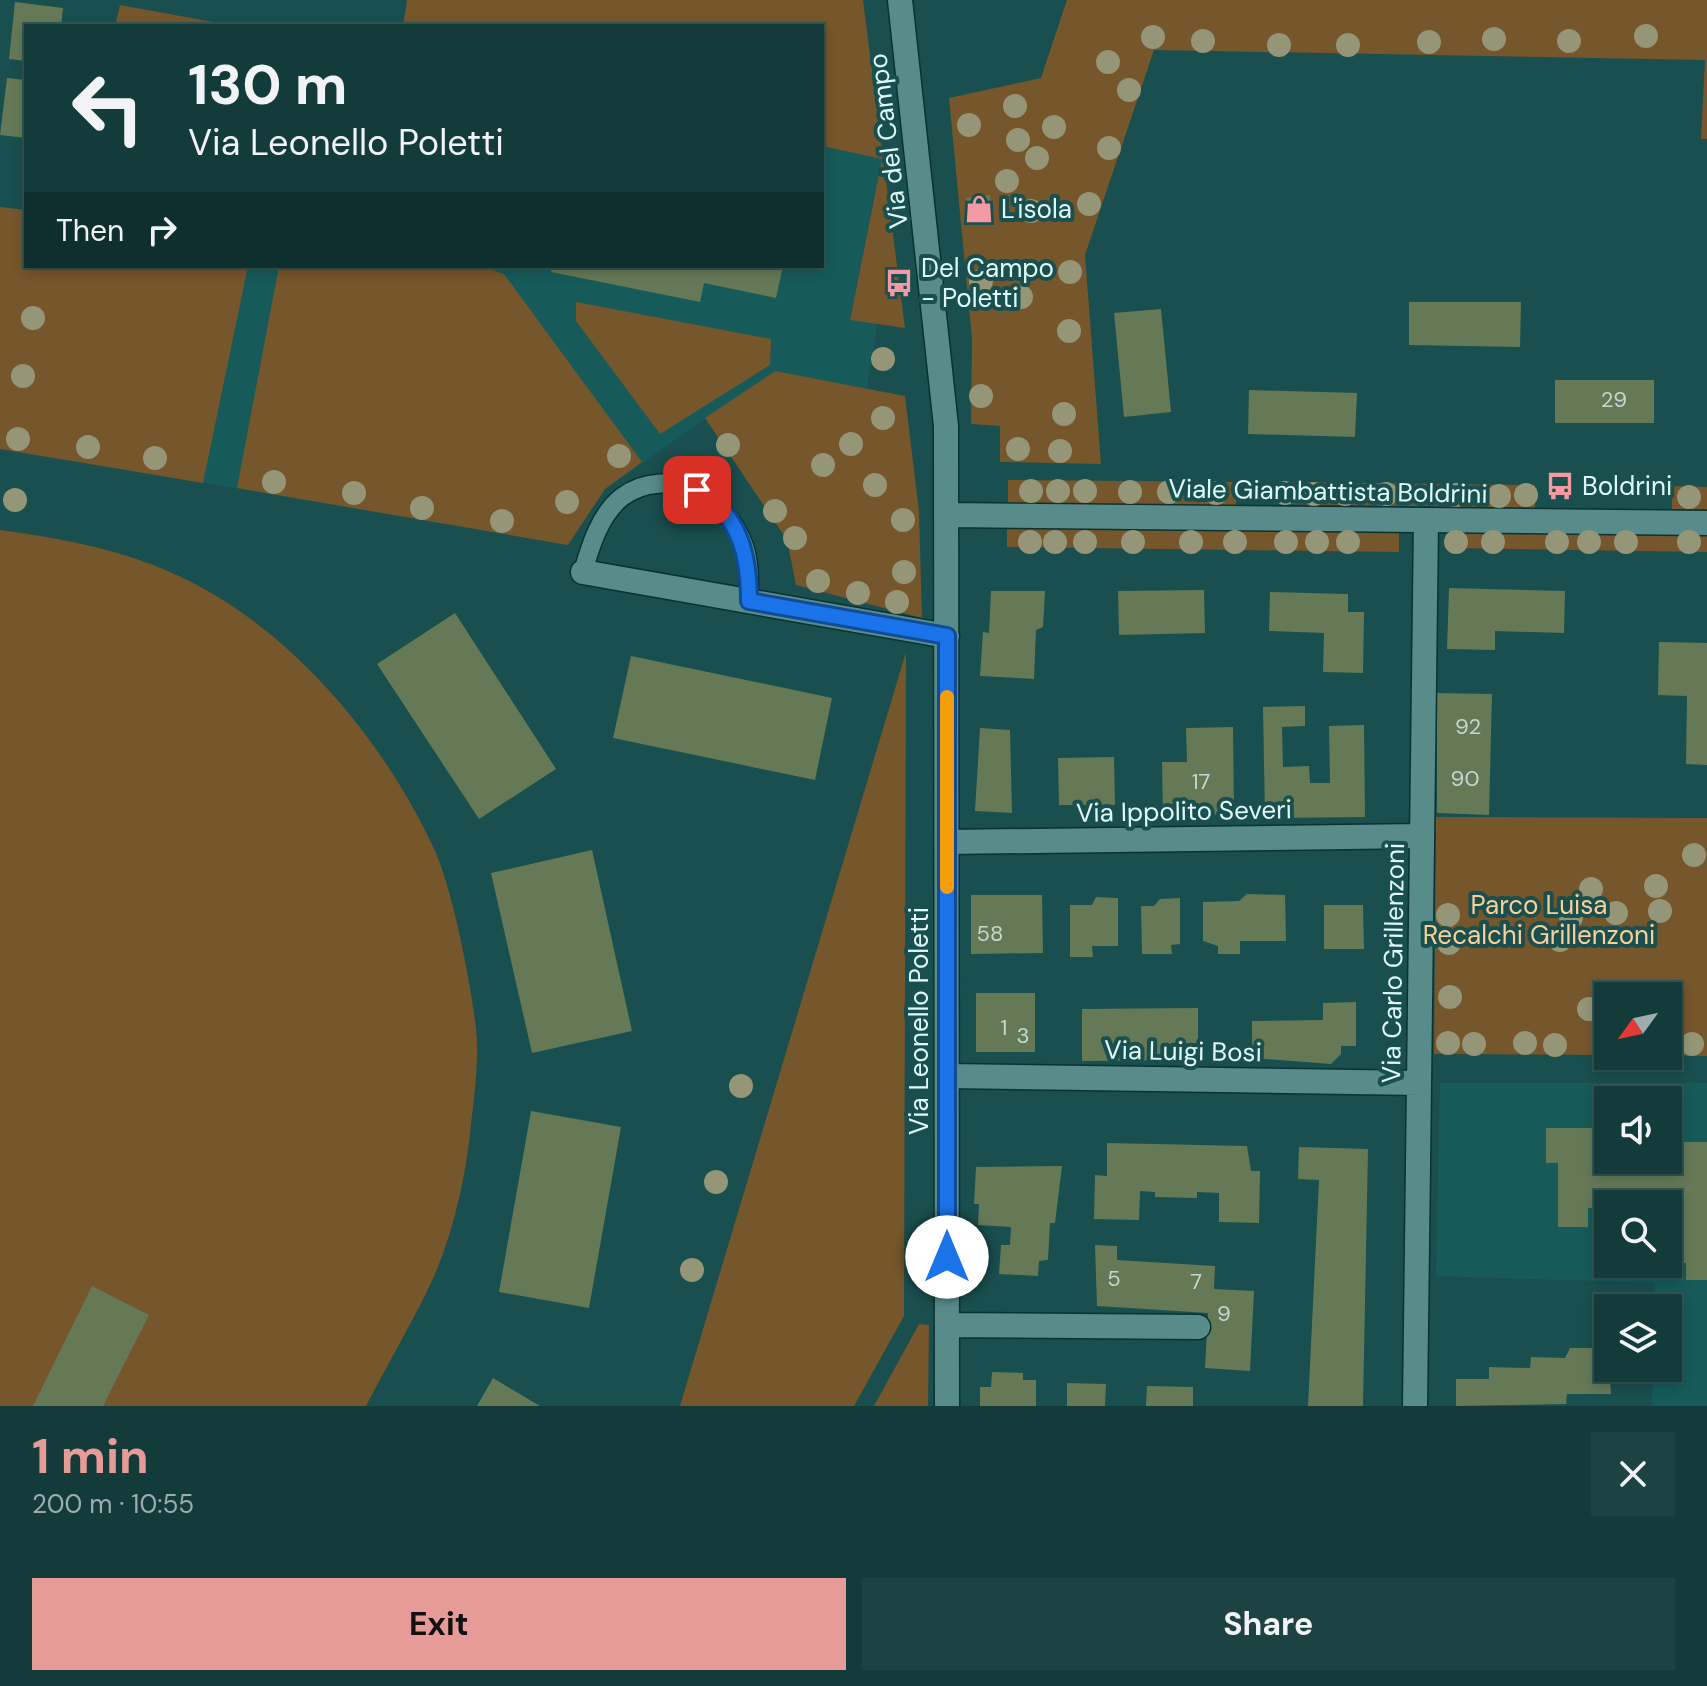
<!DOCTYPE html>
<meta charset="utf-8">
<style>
:root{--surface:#133b3a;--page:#1c4242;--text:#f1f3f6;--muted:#9dadaf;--line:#325554;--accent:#e69b98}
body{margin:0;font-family:"DM Sans",sans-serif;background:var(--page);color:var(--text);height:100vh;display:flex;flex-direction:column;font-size:30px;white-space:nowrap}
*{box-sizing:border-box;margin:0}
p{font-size:26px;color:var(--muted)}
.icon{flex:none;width:44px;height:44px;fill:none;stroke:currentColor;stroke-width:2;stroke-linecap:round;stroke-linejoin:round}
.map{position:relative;height:1406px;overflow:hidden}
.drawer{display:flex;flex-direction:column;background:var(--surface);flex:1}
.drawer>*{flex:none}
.top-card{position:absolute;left:24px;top:24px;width:800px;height:244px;border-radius:0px;box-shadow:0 4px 12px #0003,0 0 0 2px var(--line);background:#133b3a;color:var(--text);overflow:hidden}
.needle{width:52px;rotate:237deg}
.buttons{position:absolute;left:1594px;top:982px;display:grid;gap:16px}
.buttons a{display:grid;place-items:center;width:88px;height:88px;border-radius:0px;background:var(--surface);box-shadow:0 4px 12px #0003,0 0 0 2px var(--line);font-size:40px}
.pin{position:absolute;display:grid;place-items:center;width:68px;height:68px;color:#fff;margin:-34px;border-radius:16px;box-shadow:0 4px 12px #0006}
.me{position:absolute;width:88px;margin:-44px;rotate:0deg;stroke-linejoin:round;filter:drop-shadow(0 0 6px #0008)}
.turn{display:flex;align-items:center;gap:28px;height:168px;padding:0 32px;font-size:36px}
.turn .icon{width:104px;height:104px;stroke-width:2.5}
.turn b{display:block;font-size:56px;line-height:68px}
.then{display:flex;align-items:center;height:76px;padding:0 32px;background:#0003;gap:16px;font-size:30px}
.round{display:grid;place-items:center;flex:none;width:84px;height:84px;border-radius:0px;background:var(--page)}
.head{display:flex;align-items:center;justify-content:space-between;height:136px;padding:0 32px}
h1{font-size:48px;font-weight:700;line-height:60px;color:var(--accent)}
.cta{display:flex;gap:16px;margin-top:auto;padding:16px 32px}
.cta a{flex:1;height:92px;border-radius:0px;background:var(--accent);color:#111;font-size:32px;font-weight:700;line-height:92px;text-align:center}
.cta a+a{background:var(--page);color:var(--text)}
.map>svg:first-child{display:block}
.built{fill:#165b59;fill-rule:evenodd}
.green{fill:#76562b}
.building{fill:#657957}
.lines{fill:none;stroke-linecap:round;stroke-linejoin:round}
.lane-casing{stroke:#093332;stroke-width:21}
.street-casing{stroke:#093332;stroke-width:27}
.lane{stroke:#588c8a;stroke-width:18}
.street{stroke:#588c8a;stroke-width:24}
.tree{fill:#959577}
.route-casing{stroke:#114b97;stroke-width:20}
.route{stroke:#1a73e8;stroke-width:14}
.slow{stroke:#f59e0b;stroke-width:14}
.labels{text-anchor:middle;stroke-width:8;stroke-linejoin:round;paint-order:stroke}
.number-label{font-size:22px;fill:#c0dad0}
.street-label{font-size:26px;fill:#dffaf8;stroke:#194f4e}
.poi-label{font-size:26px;fill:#dffaf8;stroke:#194f4e;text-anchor:start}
.park-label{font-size:26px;fill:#facf98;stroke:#194f4e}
</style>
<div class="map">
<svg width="1707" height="1406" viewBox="0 0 1707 1406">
<rect width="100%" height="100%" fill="#194f4e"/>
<path class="built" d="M 822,146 L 882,158 L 850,319 L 877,324 L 867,389 L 774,371 L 605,489 L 568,545 L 35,454 L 68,266 L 822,266 Z
M 1440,1083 L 1707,1083 L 1707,1406 L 1652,1406 L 1653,1368 L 1668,1368 L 1668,1308 L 1655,1308 L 1655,1283 L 1436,1276 ZM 1608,1100 L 1668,1100 L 1668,1160 L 1608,1160 ZM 1608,1204 L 1668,1204 L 1668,1264 L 1608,1264 Z"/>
<path class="green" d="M 407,0 L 863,0 L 905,328 L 850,320 L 882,159 L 822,146 L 822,26 L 403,26 Z
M 1067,0 L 1707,0 L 1707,139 L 1701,139 L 1705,60 L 1154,50 L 1085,255 L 1101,464 L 1000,462 L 1000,426 L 971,424 L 972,339 L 949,98 L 1041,78 Z
M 120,5 L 235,26 L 115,26 Z
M 0,207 L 26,210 L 26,266 L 248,266 L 203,483 L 0,449 Z
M 279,266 L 481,266 L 504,274 L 642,462 L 605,489 L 568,545 L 237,488 Z
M 576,302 L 771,339 L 770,365 L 660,434 L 576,321 Z
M 775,371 L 905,396 L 919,511 L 922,618 L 796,585 L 787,540 L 705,418 Z
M 1008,480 L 1236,482 L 1236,507 L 1008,506 Z
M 1279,482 L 1535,485 L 1535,508 L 1279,504 Z
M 1672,486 L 1707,487 L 1707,509 L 1672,509 Z
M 1007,524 L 1399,525 L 1399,552 L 1007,547 Z
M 1446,526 L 1707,528 L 1707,552 L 1445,548 Z
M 0,530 C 52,537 104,546 153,565 C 278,612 381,733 435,851 C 453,890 474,997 477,1040 C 478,1067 474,1098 471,1125 C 466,1176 453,1236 431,1283 C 411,1325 387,1365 366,1406 L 0,1406 Z
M 906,652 L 904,1316 L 854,1406 L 680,1406 Z
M 1436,817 L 1707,818 L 1707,1056 L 1668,1055 L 1668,996 L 1608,996 L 1608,1055 L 1434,1054 Z
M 919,1324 L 929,1325 L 928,1406 L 874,1406 Z"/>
<path class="building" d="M 15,2 L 63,8 L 61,26 L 26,26 L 26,61 L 9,59 Z
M 7,78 L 26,80 L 26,138 L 0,135 Z
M 990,195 L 992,218 L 969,221 L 966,198 Z
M 552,266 L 783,266 L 776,298 L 704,283 L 700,302 L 551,272 Z
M 1409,302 L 1521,302 L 1520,347 L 1409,345 Z
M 1161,309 L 1171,412 L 1124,417 L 1114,313 Z
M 1555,380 L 1654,380 L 1654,423 L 1555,423 Z
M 1249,390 L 1357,393 L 1355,437 L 1248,434 Z
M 1449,588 L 1565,591 L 1564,633 L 1495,631 L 1495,650 L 1447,649 Z
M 1204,590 L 1205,633 L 1119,635 L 1118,591 Z
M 991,591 L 1045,591 L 1043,627 L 1036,630 L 1034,679 L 980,676 L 983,632 L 989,633 Z
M 1270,592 L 1348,594 L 1348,612 L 1364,612 L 1363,673 L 1323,672 L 1324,633 L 1269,631 Z
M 455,613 L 556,769 L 479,819 L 377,664 Z
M 1659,642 L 1707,643 L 1707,765 L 1686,764 L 1687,696 L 1658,695 Z
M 631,656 L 832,698 L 815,780 L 613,738 Z
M 1437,693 L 1492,694 L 1489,815 L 1437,813 Z
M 1305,706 L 1305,726 L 1282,727 L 1283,767 L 1309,766 L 1310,783 L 1330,783 L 1329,726 L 1364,725 L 1365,817 L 1265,818 L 1263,707 Z
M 1233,727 L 1234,814 L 1163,815 L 1162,762 L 1187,762 L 1186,728 Z
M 980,728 L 1010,730 L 1012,813 L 975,811 Z
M 1114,757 L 1115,805 L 1059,805 L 1058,758 Z
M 592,850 L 632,1031 L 532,1053 L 491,873 Z
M 1247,894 L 1285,895 L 1286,941 L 1240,941 L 1240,954 L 1218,954 L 1218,946 L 1203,941 L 1203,902 L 1239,901 Z
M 971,895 L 1042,895 L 1043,953 L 971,954 Z
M 1096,897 L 1118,898 L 1118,946 L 1092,946 L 1093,957 L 1070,957 L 1070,905 L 1092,905 Z
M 1180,898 L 1180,944 L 1171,945 L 1172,954 L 1142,954 L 1141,906 L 1154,906 L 1160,899 Z
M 1324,905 L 1363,905 L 1364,949 L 1324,949 Z
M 976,993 L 1035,993 L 1035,1052 L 976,1052 Z
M 1356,1002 L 1356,1046 L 1341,1046 L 1341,1054 L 1331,1064 L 1252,1058 L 1252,1021 L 1323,1020 L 1323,1003 Z
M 1198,1008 L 1198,1060 L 1082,1061 L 1082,1009 Z
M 531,1111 L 621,1127 L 589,1308 L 499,1292 Z
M 1546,1128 L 1608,1128 L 1608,1160 L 1668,1160 L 1668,1129 L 1683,1128 L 1684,1142 L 1707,1142 L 1707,1280 L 1686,1280 L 1686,1263 L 1668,1263 L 1668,1204 L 1608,1204 L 1608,1208 L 1588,1208 L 1588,1227 L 1558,1227 L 1558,1163 L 1546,1163 Z
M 1107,1143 L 1247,1146 L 1251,1171 L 1260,1171 L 1259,1223 L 1219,1222 L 1219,1193 L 1197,1192 L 1197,1198 L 1155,1197 L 1155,1192 L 1140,1191 L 1139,1220 L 1094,1219 L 1095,1175 L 1107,1176 Z
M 1299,1147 L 1368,1149 L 1363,1406 L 1308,1406 L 1319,1180 L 1298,1179 Z
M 1062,1166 L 1055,1223 L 1050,1223 L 1048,1260 L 1039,1261 L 1038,1276 L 999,1274 L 1001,1245 L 1010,1245 L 1011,1227 L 978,1225 L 979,1204 L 974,1204 L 976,1167 Z
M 1095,1245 L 1117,1246 L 1117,1260 L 1215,1266 L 1214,1289 L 1254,1291 L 1250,1371 L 1205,1368 L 1208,1313 L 1097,1306 Z
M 92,1286 L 149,1315 L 103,1406 L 33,1406 Z
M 1570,1348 L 1608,1348 L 1611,1394 L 1567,1394 L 1566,1404 L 1456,1406 L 1456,1379 L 1489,1379 L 1489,1367 L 1530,1368 L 1531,1357 L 1565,1358 Z
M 992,1372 L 1023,1373 L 1023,1380 L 1036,1380 L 1036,1406 L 980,1406 L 980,1387 L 991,1387 Z
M 493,1378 L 540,1406 L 477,1406 Z
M 1067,1383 L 1106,1384 L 1105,1406 L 1067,1406 Z
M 1147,1386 L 1193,1387 L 1193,1406 L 1146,1406 Z"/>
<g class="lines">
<defs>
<path id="lane" d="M 583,572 C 590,547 600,514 622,497 C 668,463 728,499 744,546 C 750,564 749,583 749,601"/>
<path id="street" d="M 900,0 L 946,426 L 947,1406
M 948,515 L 1707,523
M 583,572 L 947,636
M 947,842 L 1422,836
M 947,1076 L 1419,1083
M 947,1325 L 1198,1327
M 1415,1406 L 1426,520"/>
</defs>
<use href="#lane" class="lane-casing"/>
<use href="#street" class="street-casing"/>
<use href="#lane" class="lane"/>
<use href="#street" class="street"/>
</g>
<g class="tree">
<circle cx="1646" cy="36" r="12"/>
<circle cx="1153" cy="37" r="12"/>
<circle cx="1494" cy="39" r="12"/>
<circle cx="1203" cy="41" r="12"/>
<circle cx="1569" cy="41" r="12"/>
<circle cx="1429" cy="42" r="12"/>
<circle cx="1279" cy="45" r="12"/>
<circle cx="1348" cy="45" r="12"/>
<circle cx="1108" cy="62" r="12"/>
<circle cx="1129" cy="90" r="12"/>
<circle cx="1015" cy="106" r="12"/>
<circle cx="969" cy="125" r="12"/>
<circle cx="1054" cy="127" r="12"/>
<circle cx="1018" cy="140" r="12"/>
<circle cx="1109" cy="148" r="12"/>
<circle cx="1037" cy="158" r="12"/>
<circle cx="1007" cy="181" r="12"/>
<circle cx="1089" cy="204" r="12"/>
<circle cx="1031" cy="211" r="12"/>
<circle cx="1070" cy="272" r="12"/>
<circle cx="981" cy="281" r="12"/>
<circle cx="1021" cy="297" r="12"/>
<circle cx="33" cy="318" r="12"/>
<circle cx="1069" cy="331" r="12"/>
<circle cx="883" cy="359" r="12"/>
<circle cx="23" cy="376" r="12"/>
<circle cx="981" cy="396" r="12"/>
<circle cx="1064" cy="414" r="12"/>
<circle cx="883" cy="418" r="12"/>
<circle cx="18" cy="439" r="12"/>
<circle cx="851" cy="444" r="12"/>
<circle cx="728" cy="445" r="12"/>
<circle cx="88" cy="447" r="12"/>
<circle cx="1018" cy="449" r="12"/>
<circle cx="1060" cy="451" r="12"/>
<circle cx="619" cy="456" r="12"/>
<circle cx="155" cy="458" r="12"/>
<circle cx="823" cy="465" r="12"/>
<circle cx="274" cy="482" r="12"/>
<circle cx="875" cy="485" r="12"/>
<circle cx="1031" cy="491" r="12"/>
<circle cx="1058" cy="491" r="12"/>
<circle cx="1085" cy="491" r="12"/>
<circle cx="1130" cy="492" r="12"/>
<circle cx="1169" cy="492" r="12"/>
<circle cx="354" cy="493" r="12"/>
<circle cx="1216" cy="493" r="12"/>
<circle cx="1285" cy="493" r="12"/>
<circle cx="1314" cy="494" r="12"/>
<circle cx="1345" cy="494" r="12"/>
<circle cx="1386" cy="494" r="12"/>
<circle cx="1456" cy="495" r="12"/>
<circle cx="1526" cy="495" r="12"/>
<circle cx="1499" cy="496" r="12"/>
<circle cx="1689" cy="497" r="12"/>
<circle cx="15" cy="500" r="12"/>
<circle cx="567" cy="502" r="12"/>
<circle cx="422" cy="508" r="12"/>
<circle cx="775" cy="511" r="12"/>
<circle cx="903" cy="520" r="12"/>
<circle cx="502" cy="521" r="12"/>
<circle cx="795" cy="538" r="12"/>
<circle cx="1030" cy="542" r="12"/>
<circle cx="1055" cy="542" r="12"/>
<circle cx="1085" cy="542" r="12"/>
<circle cx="1133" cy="542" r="12"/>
<circle cx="1191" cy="542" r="12"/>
<circle cx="1235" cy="542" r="12"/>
<circle cx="1286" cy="542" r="12"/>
<circle cx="1317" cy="542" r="12"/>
<circle cx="1348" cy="542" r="12"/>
<circle cx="1456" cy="542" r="12"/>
<circle cx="1493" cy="542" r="12"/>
<circle cx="1557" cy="542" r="12"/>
<circle cx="1589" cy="542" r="12"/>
<circle cx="1626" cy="542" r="12"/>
<circle cx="1689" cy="542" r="12"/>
<circle cx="904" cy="572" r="12"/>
<circle cx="818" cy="581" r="12"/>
<circle cx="858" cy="593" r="12"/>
<circle cx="897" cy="602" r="12"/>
<circle cx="1694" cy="855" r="12"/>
<circle cx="1656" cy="886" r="12"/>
<circle cx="1591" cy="889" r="12"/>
<circle cx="1660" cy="911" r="12"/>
<circle cx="1616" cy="913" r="12"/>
<circle cx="1448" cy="915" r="12"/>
<circle cx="1571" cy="917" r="12"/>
<circle cx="1560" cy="940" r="12"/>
<circle cx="1449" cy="943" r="12"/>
<circle cx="1450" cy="997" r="12"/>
<circle cx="1589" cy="1009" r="12"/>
<circle cx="1448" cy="1043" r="12"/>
<circle cx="1525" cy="1043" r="12"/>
<circle cx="1474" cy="1044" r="12"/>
<circle cx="1692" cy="1044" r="12"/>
<circle cx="1555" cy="1045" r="12"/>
<circle cx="741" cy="1086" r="12"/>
<circle cx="716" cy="1182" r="12"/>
<circle cx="692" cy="1270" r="12"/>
</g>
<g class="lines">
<defs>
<path id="route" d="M 697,490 C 740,515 749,555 749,601 L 947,636 L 947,1257"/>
</defs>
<use href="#route" class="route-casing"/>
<use href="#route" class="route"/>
<path class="slow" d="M 947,697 L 947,887"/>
</g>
<defs>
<symbol id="shop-bare" viewBox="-9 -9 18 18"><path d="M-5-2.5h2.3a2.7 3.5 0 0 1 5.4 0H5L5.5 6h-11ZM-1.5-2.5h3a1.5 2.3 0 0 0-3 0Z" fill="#f49aa3" stroke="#194f4e" stroke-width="2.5" paint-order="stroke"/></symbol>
<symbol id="bus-bare" viewBox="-9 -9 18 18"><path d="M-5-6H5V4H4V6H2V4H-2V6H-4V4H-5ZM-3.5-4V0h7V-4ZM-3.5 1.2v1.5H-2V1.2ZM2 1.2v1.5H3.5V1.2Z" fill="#f49aa3" stroke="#194f4e" stroke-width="2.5" paint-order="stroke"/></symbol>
</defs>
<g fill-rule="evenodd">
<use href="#shop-bare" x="959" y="189" width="40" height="40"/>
<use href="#bus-bare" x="879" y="263" width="40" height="40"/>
<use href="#bus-bare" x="1540" y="466" width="40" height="40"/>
</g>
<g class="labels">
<g class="number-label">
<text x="1614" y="407">29</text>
<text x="1468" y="734">92</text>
<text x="1465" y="786">90</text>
<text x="1201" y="789">17</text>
<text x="990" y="941">58</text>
<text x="1004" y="1035">1</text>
<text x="1023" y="1043">3</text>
<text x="1114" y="1286">5</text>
<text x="1196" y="1289">7</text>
<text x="1224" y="1321">9</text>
</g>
<g class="street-label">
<text transform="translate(888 141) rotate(-97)" y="9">Via del Campo</text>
<text transform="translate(1328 491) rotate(1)" y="9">Viale Giambattista Boldrini</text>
<text transform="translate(1184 811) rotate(-1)" y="9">Via Ippolito Severi</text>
<text transform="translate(1393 963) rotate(-89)" y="9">Via Carlo Grillenzoni</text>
<text transform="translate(919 1021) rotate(-90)" y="9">Via Leonello Poletti</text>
<text transform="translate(1183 1051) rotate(1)" y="9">Via Luigi Bosi</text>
</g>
<g class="poi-label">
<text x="1001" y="218">L'isola</text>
<text x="921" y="277">Del Campo<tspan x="921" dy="30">- Poletti</tspan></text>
<text x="1582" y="495">Boldrini</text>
</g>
<g class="park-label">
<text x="1539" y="914">Parco Luisa<tspan x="1539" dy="30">Recalchi Grillenzoni</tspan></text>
</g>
</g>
</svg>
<div class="buttons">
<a><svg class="needle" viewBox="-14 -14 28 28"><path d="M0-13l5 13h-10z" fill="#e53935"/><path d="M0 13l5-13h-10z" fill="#9dadaf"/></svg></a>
<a><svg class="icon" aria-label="sound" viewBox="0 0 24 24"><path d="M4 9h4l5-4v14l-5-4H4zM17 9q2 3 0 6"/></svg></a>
<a><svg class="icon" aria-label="search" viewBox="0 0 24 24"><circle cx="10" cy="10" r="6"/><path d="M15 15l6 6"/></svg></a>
<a><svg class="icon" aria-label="layers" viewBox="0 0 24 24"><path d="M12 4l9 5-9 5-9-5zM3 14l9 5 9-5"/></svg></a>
</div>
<div class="pin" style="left:697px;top:490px;background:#d93025"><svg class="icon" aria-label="arrive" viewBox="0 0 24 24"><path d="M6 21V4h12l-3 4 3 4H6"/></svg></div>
<svg class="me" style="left:947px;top:1257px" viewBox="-20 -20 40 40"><circle r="19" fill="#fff"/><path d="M0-13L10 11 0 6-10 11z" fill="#1a73e8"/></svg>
<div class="top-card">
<div class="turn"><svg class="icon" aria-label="left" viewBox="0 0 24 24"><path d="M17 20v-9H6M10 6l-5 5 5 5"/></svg><div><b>130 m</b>Via Leonello Poletti</div></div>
<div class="then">Then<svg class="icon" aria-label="right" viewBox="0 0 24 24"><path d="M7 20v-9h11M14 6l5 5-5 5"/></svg></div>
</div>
</div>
<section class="drawer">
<div class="head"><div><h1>1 min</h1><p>200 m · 10:55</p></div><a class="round"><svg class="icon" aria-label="close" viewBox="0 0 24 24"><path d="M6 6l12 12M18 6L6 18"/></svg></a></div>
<div class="cta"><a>Exit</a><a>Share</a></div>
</section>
